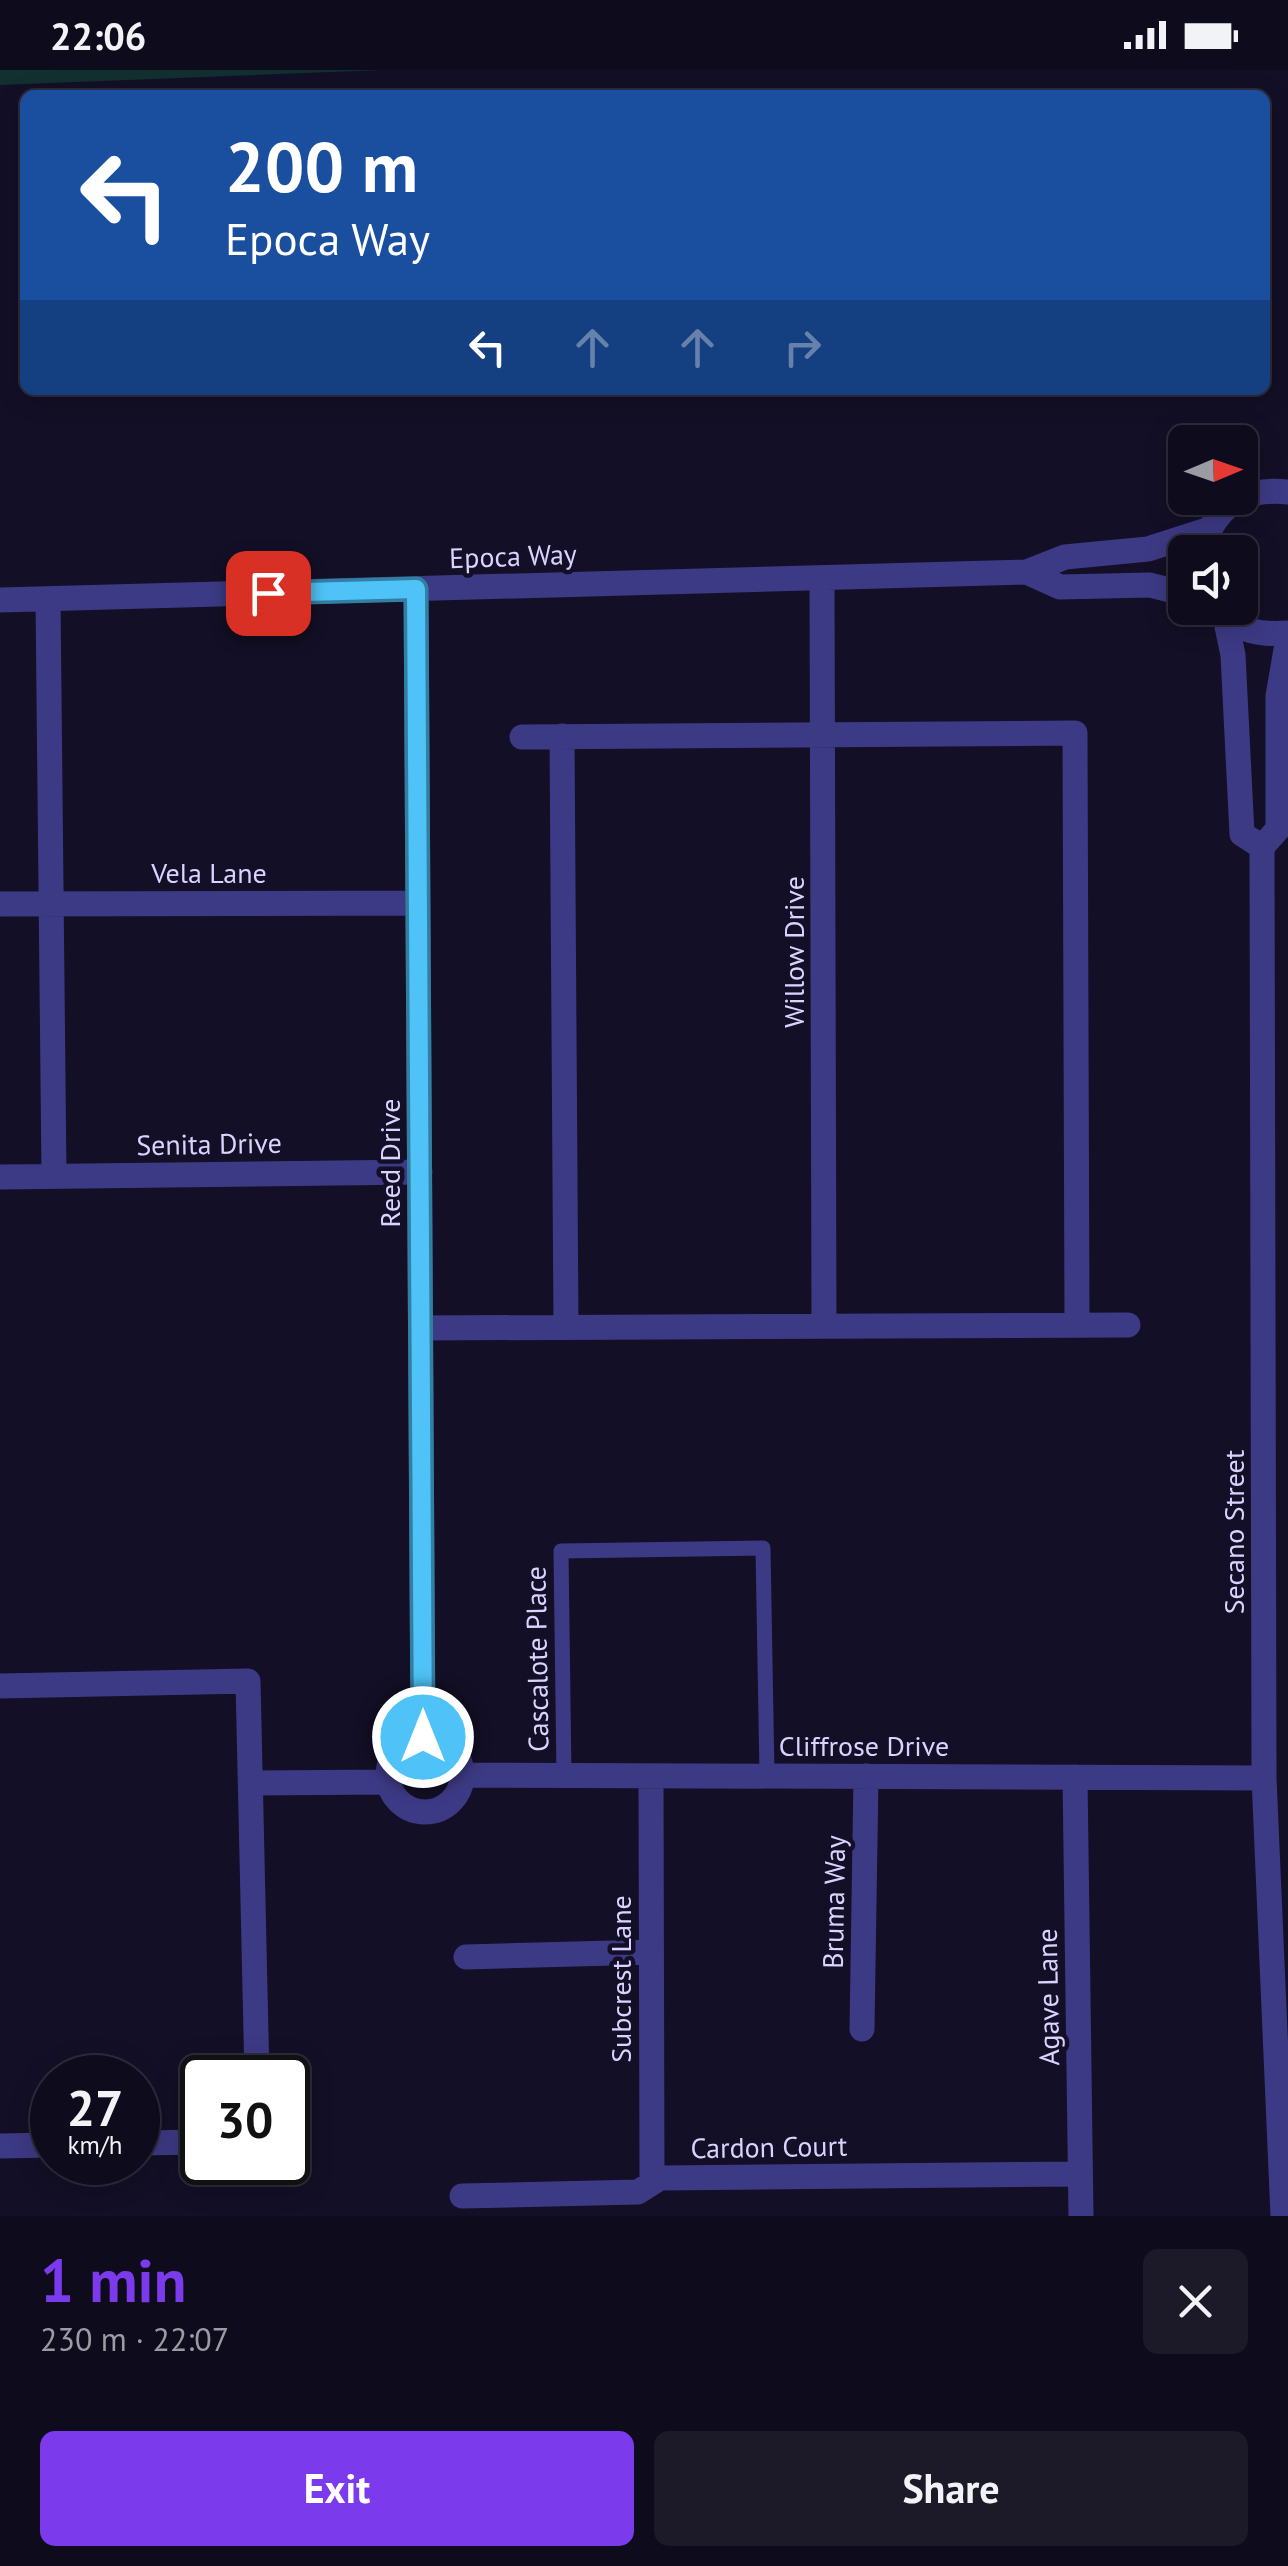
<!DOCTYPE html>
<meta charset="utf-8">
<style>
:root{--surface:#0e0b1c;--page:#1c1929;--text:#f1f3f6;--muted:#9b9ba3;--line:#2e2b3b;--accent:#7c3aed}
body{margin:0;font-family:"PT Sans",sans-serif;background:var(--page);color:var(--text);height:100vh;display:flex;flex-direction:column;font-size:38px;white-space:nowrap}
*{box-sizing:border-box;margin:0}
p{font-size:32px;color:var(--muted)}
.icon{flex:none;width:55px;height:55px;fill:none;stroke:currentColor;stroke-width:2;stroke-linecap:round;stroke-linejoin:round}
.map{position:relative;height:2146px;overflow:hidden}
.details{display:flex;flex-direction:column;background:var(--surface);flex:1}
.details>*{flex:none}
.guide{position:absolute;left:20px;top:20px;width:1250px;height:305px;border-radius:15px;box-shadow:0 5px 25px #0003,0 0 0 2px var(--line);background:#1a4fa0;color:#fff;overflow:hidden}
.needle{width:65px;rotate:88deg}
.buttons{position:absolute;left:1168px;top:355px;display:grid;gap:20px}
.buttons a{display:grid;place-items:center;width:90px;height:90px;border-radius:15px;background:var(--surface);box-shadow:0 5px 25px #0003,0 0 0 2px var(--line);font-size:50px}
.speed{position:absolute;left:30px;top:1985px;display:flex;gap:20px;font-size:50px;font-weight:700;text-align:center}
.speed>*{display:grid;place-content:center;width:130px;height:130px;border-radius:50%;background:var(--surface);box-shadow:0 5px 25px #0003,0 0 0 2px var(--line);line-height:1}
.speed small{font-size:25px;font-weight:400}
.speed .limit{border:5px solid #111;border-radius:15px;background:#fff;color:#111}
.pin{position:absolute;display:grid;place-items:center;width:85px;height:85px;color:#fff;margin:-42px;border-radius:20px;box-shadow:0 5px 15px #0006}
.me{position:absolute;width:110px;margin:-55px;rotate:0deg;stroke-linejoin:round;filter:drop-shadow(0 0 8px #0008)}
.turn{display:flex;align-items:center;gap:35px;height:210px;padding:0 40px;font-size:45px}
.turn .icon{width:130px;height:130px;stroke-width:2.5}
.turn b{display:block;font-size:70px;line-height:85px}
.lanes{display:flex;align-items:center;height:95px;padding:0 40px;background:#0003;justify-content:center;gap:50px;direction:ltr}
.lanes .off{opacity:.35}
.round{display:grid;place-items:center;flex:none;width:105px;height:105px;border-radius:15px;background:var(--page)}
.overview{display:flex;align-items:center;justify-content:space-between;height:170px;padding:0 40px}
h1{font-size:60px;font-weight:600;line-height:75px;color:var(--accent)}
.button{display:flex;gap:20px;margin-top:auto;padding:20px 40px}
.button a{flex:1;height:115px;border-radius:15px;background:var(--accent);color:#fff;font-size:40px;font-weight:600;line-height:115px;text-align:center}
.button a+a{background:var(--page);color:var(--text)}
.status{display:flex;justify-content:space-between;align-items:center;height:70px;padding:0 50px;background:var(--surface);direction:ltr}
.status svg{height:28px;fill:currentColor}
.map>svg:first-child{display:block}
.green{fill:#12302f}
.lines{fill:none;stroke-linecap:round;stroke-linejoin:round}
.service{stroke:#3d3a85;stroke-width:15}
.minor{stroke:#3d3a85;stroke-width:25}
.route-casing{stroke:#337fa1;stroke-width:25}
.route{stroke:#4fc3f7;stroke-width:18}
.labels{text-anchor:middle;stroke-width:9;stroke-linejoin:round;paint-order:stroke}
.street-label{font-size:28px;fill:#d9d4ff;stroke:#130f26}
</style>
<div class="status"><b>22:06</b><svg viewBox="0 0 49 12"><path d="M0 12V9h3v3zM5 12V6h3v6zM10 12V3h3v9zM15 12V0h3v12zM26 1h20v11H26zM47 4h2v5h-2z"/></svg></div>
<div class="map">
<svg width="1288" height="2146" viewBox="0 0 1288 2146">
<rect width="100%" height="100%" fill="#130f26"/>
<path class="green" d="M 0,0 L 381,0 L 0,15 Z"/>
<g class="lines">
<path class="service" d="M 564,1706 L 561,1481 L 763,1478 L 767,1706"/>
<path class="minor" d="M 1201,482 C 1214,438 1241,417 1288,422
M 1027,502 L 1060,517 L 1150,515 L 1185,524
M 822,508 L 824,1256
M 416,519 L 423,1667
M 48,529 L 54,1106
M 0,530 L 1027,502 L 1065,487 L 1148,479 L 1207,460
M 1220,541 C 1238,562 1262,565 1288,563
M 1225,547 L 1233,585 L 1242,764 L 1262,777
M 562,666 L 566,1257
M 522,667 L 1075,663 L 1077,1255
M 0,834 L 418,833
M 0,1107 L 420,1102
M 421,1258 L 1128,1255
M 0,1616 L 248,1611 L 257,2008
M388 1705a37 37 0 1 1 74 0a37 37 0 1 1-74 0Z
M 463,1705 L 1264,1708
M 651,1706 L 652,2113
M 1075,1707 L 1081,2146
M 251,1713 L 389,1712
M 466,1887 L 651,1882
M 862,1959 L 866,1706
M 138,2073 L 202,2072
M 0,2076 L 52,2075
M 462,2126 L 638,2122 L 660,2108 L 1080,2104
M 1283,2146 L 1264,1708 L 1262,777 L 1278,759 L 1278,626 L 1288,568"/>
</g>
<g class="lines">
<defs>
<path id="route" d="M 268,523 L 416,519 L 423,1667"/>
</defs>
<use href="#route" class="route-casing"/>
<use href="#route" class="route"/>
</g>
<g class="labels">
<g class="street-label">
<text transform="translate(513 486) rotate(-2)" y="10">Epoca Way</text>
<text x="209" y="813">Vela Lane</text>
<text transform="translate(794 882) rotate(-90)" y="10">Willow Drive</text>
<text transform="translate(209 1074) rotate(-1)" y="10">Senita Drive</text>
<text transform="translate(390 1093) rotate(-90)" y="10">Reed Drive</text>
<text transform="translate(1234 1462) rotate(-90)" y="10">Secano Street</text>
<text transform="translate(537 1589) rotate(-91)" y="10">Cascalote Place</text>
<text x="864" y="1686">Cliffrose Drive</text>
<text transform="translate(834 1832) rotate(-89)" y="10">Bruma Way</text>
<text transform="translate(621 1909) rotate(-90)" y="10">Subcrest Lane</text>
<text transform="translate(1048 1927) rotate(-91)" y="10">Agave Lane</text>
<text transform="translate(769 2077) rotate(-1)" y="10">Cardon Court</text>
</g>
</g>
</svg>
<div class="buttons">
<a><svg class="needle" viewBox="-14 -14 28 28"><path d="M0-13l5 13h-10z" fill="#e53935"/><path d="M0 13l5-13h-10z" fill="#9b9ba3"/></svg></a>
<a><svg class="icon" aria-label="sound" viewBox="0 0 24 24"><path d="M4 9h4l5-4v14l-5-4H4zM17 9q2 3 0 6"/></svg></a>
</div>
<div class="speed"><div>27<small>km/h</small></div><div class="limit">30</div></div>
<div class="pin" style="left:268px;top:523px;background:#d93025"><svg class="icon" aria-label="arrive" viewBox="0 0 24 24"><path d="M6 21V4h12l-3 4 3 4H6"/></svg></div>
<svg class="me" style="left:423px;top:1667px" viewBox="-20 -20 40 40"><circle r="17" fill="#4fc3f7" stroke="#fff" stroke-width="3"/><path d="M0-11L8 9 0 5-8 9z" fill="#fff"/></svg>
<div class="guide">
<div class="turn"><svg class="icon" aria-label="left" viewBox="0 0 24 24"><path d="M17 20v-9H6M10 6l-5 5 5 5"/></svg><div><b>200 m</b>Epoca Way</div></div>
<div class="lanes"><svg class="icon" aria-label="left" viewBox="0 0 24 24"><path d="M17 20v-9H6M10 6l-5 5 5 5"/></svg><svg class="icon off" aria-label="ahead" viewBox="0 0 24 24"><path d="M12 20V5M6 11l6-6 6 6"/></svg><svg class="icon off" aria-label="ahead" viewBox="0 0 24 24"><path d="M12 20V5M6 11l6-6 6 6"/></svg><svg class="icon off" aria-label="right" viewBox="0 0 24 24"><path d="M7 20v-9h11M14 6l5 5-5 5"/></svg></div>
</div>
</div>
<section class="details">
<div class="overview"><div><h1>1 min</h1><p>230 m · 22:07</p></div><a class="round"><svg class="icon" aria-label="close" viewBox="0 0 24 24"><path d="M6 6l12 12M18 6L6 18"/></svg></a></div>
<div class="button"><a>Exit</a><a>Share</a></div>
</section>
